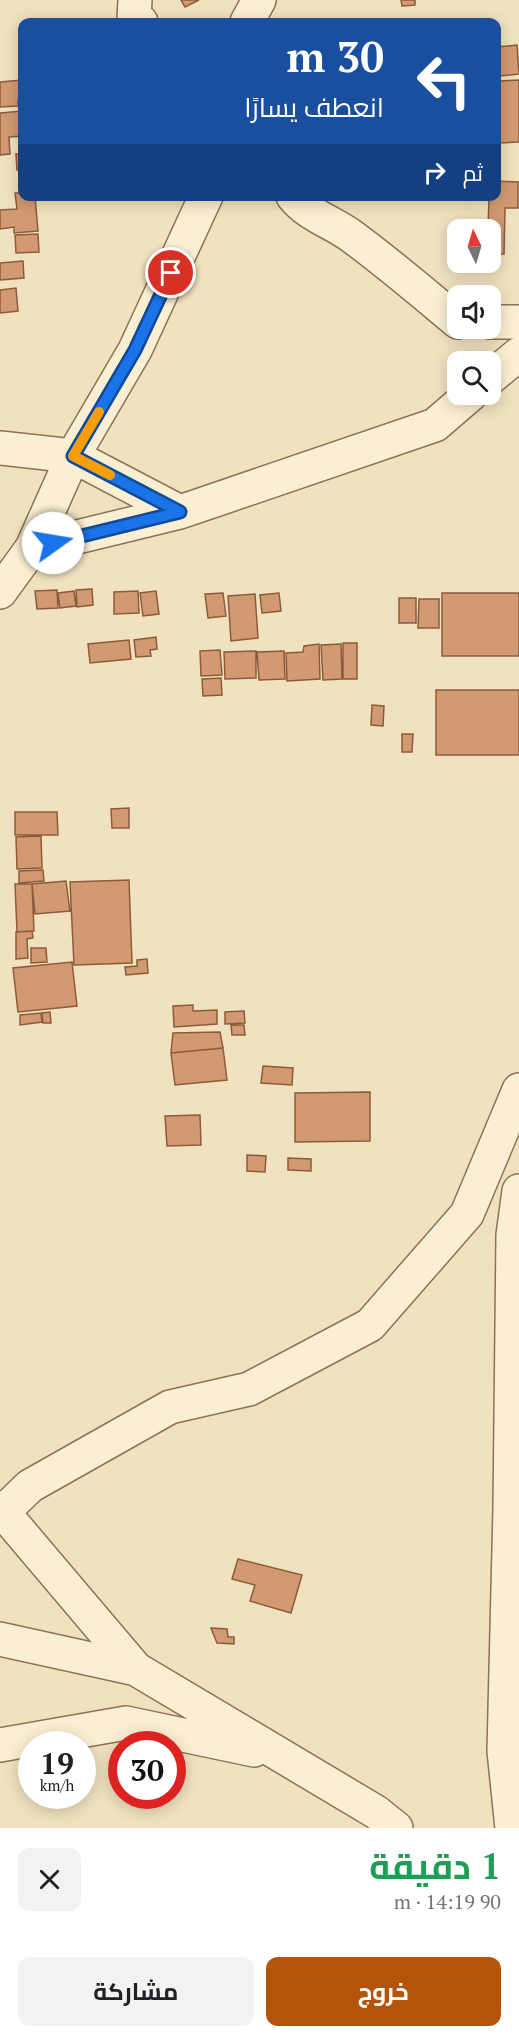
<!DOCTYPE html>
<html lang="ar">
<meta charset="utf-8">
<style>
:root{--surface:#fff;--page:#f2f2f2;--text:#202124;--muted:#757577;--accent:#b45309}
body{margin:0;font-family:"PT Serif",Cairo,serif;background:var(--page);color:var(--text);direction:rtl;height:100vh;display:flex;flex-direction:column;font-size:22px;white-space:nowrap}
*{box-sizing:border-box;margin:0}
p{font-size:20px;color:var(--muted)}
.icon{flex:none;width:33px;height:33px;fill:none;stroke:currentColor;stroke-width:2;stroke-linecap:round;stroke-linejoin:round}
.map{position:relative;height:1828px;overflow:hidden;direction:ltr}
.details{display:flex;flex-direction:column;background:var(--surface);flex:1}
.details>*{flex:none}
.top-card{position:absolute;left:18px;top:18px;width:483px;height:183px;border-radius:12px;box-shadow:0 3px 15px #0003;direction:rtl;background:#1a4fa0;color:#fff;overflow:hidden}
.needle{width:39px;rotate:355deg}
.controls{position:absolute;left:447px;top:219px;display:grid;gap:12px}
.controls a{display:grid;place-items:center;width:54px;height:54px;border-radius:12px;background:var(--surface);box-shadow:0 3px 15px #0003;font-size:30px}
.speed{position:absolute;left:18px;top:1731px;display:flex;gap:12px;font-size:30px;font-weight:700;text-align:center}
.speed>*{display:grid;place-content:center;width:78px;height:78px;border-radius:50%;background:var(--surface);box-shadow:0 3px 15px #0003;line-height:1}
.speed small{font-size:15px;font-weight:400}
.speed .limit{border:9px solid #d22;background:#fff;color:#111}
.pin{position:absolute;display:grid;place-items:center;width:51px;height:51px;color:#fff;margin:-26px;border:3px solid #fff;border-radius:50%;box-shadow:0 2px 6px #0007}
.me{position:absolute;width:66px;margin:-33px;rotate:77deg;stroke-linejoin:round;filter:drop-shadow(0 0 4px #0008)}
.turn{display:flex;align-items:center;gap:21px;height:126px;padding:0 18px;font-size:27px}
.turn .icon{width:78px;height:78px;stroke-width:2.5}
.turn b{display:block;font-size:42px;line-height:51px}
.then{display:flex;align-items:center;height:57px;padding:0 18px;background:#0003;gap:12px;font-size:22px}
.round{display:grid;place-items:center;flex:none;width:63px;height:63px;border-radius:12px;background:var(--page)}
.head{display:flex;align-items:center;justify-content:space-between;height:102px;padding:0 18px}
h1{font-size:36px;font-weight:700;line-height:45px;color:#1e9e55}
.primary-button{display:flex;gap:12px;margin-top:auto;padding:12px 18px}
.primary-button a{flex:1;height:69px;border-radius:12px;background:var(--accent);color:#fff;font-size:24px;font-weight:700;line-height:69px;text-align:center}
.primary-button a+a{background:var(--page);color:var(--text)}
.map>svg:first-child{display:block}
.building{fill:#d29a72;stroke:#8d5b3a;stroke-width:1.5}
.lines{fill:none;stroke-linecap:round;stroke-linejoin:round}
.minor-casing{stroke:#8c7256;stroke-width:36}
.minor{stroke:#fbefd3;stroke-width:33}
.route-casing{stroke:#114b97;stroke-width:15}
.route{stroke:#1a73e8;stroke-width:10}
.slow{stroke:#f59e0b;stroke-width:10}
</style>
<div class="map">
<svg width="519" height="1828" viewBox="0 0 519 1828">
<rect width="100%" height="100%" fill="#f1e2bf"/>
<path class="building" d="M 181,0 L 199,0 L 185,7 Z
M 401,0 L 415,0 L 415,5 L 402,6 Z
M 517,45 L 519,74 L 500,76 L 497,47 Z
M 22,80 L 22,99 L 18,100 L 18,106 L 0,107 L 0,82 Z
M 519,80 L 519,142 L 500,143 L 497,81 Z
M 22,111 L 22,136 L 9,137 L 10,154 L 0,155 L 0,113 Z
M 16,154 L 22,154 L 22,170 L 17,170 Z
M 19,174 L 22,174 L 22,187 L 20,187 Z
M 496,181 L 518,182 L 518,208 L 505,208 L 504,254 L 490,254 L 490,230 L 488,230 L 489,196 L 496,196 Z
M 15,193 L 22,193 L 22,196 L 35,196 L 38,231 L 14,233 L 14,227 L 0,229 L 0,210 L 17,209 Z
M 38,234 L 39,252 L 16,253 L 15,235 Z
M 23,261 L 24,278 L 0,280 L 0,263 Z
M 16,288 L 18,311 L 0,313 L 0,290 Z
M 92,589 L 93,605 L 77,607 L 76,590 Z
M 57,590 L 58,608 L 37,609 L 35,591 Z
M 74,591 L 76,606 L 60,608 L 58,593 Z
M 138,591 L 139,613 L 114,614 L 114,592 Z
M 156,591 L 159,614 L 143,616 L 140,593 Z
M 223,593 L 226,616 L 208,618 L 205,594 Z
M 279,593 L 281,611 L 262,613 L 260,595 Z
M 442,593 L 519,593 L 519,656 L 442,656 Z
M 255,594 L 258,638 L 231,641 L 228,596 Z
M 399,598 L 416,598 L 416,623 L 399,623 Z
M 419,599 L 439,599 L 439,628 L 418,628 Z
M 156,637 L 157,649 L 150,650 L 151,656 L 136,657 L 134,640 Z
M 129,640 L 131,659 L 90,663 L 88,644 Z
M 343,643 L 357,643 L 357,679 L 343,679 Z
M 319,644 L 320,679 L 287,681 L 286,653 L 303,652 L 304,646 Z
M 341,644 L 342,679 L 323,680 L 321,645 Z
M 220,650 L 222,675 L 201,676 L 200,651 Z
M 256,651 L 256,678 L 225,679 L 224,652 Z
M 284,651 L 285,679 L 259,680 L 257,652 Z
M 221,678 L 222,695 L 203,696 L 202,679 Z
M 436,690 L 519,690 L 519,755 L 436,755 Z
M 372,705 L 384,706 L 383,726 L 371,725 Z
M 402,734 L 413,734 L 412,752 L 402,752 Z
M 129,808 L 129,828 L 112,828 L 111,809 Z
M 15,812 L 57,812 L 58,835 L 15,835 Z
M 41,836 L 42,868 L 17,869 L 16,837 Z
M 43,870 L 44,881 L 19,883 L 19,871 Z
M 129,880 L 132,963 L 74,965 L 70,882 Z
M 66,881 L 70,911 L 35,914 L 32,884 Z
M 15,884 L 32,884 L 34,931 L 17,932 Z
M 32,931 L 33,938 L 27,939 L 28,958 L 16,959 L 16,932 Z
M 31,948 L 46,948 L 47,962 L 31,963 Z
M 147,959 L 148,973 L 126,975 L 125,967 L 137,966 L 137,960 Z
M 72,962 L 77,1006 L 18,1012 L 13,968 Z
M 193,1005 L 193,1011 L 217,1010 L 217,1024 L 174,1027 L 173,1006 Z
M 244,1011 L 245,1023 L 225,1024 L 225,1012 Z
M 50,1012 L 51,1023 L 43,1023 L 42,1013 Z
M 41,1013 L 42,1022 L 20,1025 L 20,1015 Z
M 231,1025 L 244,1025 L 245,1035 L 232,1035 Z
M 220,1032 L 223,1048 L 171,1053 L 173,1033 Z
M 223,1048 L 227,1080 L 175,1085 L 171,1053 Z
M 263,1066 L 293,1068 L 292,1085 L 261,1083 Z
M 370,1092 L 370,1141 L 295,1142 L 295,1093 Z
M 200,1115 L 201,1145 L 167,1146 L 165,1116 Z
M 247,1155 L 266,1156 L 265,1172 L 247,1171 Z
M 288,1158 L 311,1159 L 311,1171 L 288,1170 Z
M 238,1559 L 302,1575 L 291,1613 L 250,1601 L 255,1585 L 232,1579 Z
M 211,1628 L 227,1629 L 228,1637 L 234,1637 L 234,1644 L 217,1643 Z"/>
<g class="lines">
<defs>
<path id="minor" d="M 135,0 L 134,19 L 141,22
M 247,22 L 259,0
M 293,196 C 308,215 330,221 350,235 C 387,262 422,292 458,322
M 490,322 L 519,322
M 490,378 L 519,354
M 0,448 L 73,456 L 180,512 L 435,425 L 471,394
M 32,548 L 73,456 L 135,350 L 206,196
M 0,592 L 32,548 L 180,512
M 0,1508 L 3,1512 L 30,1486 L 170,1407 L 249,1389 L 370,1325 L 467,1214 L 519,1090
M 0,1516 L 3,1512 L 136,1669 L 376,1812 L 396,1828
M 0,1639 L 136,1669
M 0,1745 L 126,1723 L 254,1750
M 512,1828 L 504,1751 L 510,1508 L 513,1235 L 519,1191"/>
</defs>
<use href="#minor" class="minor-casing"/>
<use href="#minor" class="minor"/>
</g>
<g class="lines">
<defs>
<path id="route" d="M 53,543 L 180,512 L 73,456 L 135,350 L 171,273"/>
</defs>
<use href="#route" class="route-casing"/>
<use href="#route" class="route"/>
<path class="slow" d="M 99,412 L 73,456 L 110,475"/>
</g>
</svg>
<div class="controls">
<a><svg class="needle" viewBox="-14 -14 28 28"><path d="M0-13l5 13h-10z" fill="#e53935"/><path d="M0 13l5-13h-10z" fill="#757577"/></svg></a>
<a><svg class="icon" aria-label="sound" viewBox="0 0 24 24"><path d="M4 9h4l5-4v14l-5-4H4zM17 9q2 3 0 6"/></svg></a>
<a><svg class="icon" aria-label="search" viewBox="0 0 24 24"><circle cx="10" cy="10" r="6"/><path d="M15 15l6 6"/></svg></a>
</div>
<div class="speed"><div>19<small>km/h</small></div><div class="limit">30</div></div>
<div class="pin" style="left:171px;top:273px;background:#d93025"><svg class="icon" aria-label="arrive" viewBox="0 0 24 24"><path d="M6 21V4h12l-3 4 3 4H6"/></svg></div>
<svg class="me" style="left:53px;top:543px" viewBox="-20 -20 40 40"><circle r="19" fill="#fff"/><path d="M0-13L10 11 0 6-10 11z" fill="#1a73e8"/></svg>
<div class="top-card">
<div class="turn"><svg class="icon" aria-label="left" viewBox="0 0 24 24"><path d="M17 20v-9H6M10 6l-5 5 5 5"/></svg><div><b>30 m</b>انعطف يسارًا</div></div>
<div class="then">ثم<svg class="icon" aria-label="right" viewBox="0 0 24 24"><path d="M7 20v-9h11M14 6l5 5-5 5"/></svg></div>
</div>
</div>
<section class="details">
<div class="head"><div><h1>1 دقيقة</h1><p>90 m · 14:19</p></div><a class="round"><svg class="icon" aria-label="close" viewBox="0 0 24 24"><path d="M6 6l12 12M18 6L6 18"/></svg></a></div>
<div class="primary-button"><a>خروج</a><a>مشاركة</a></div>
</section>
